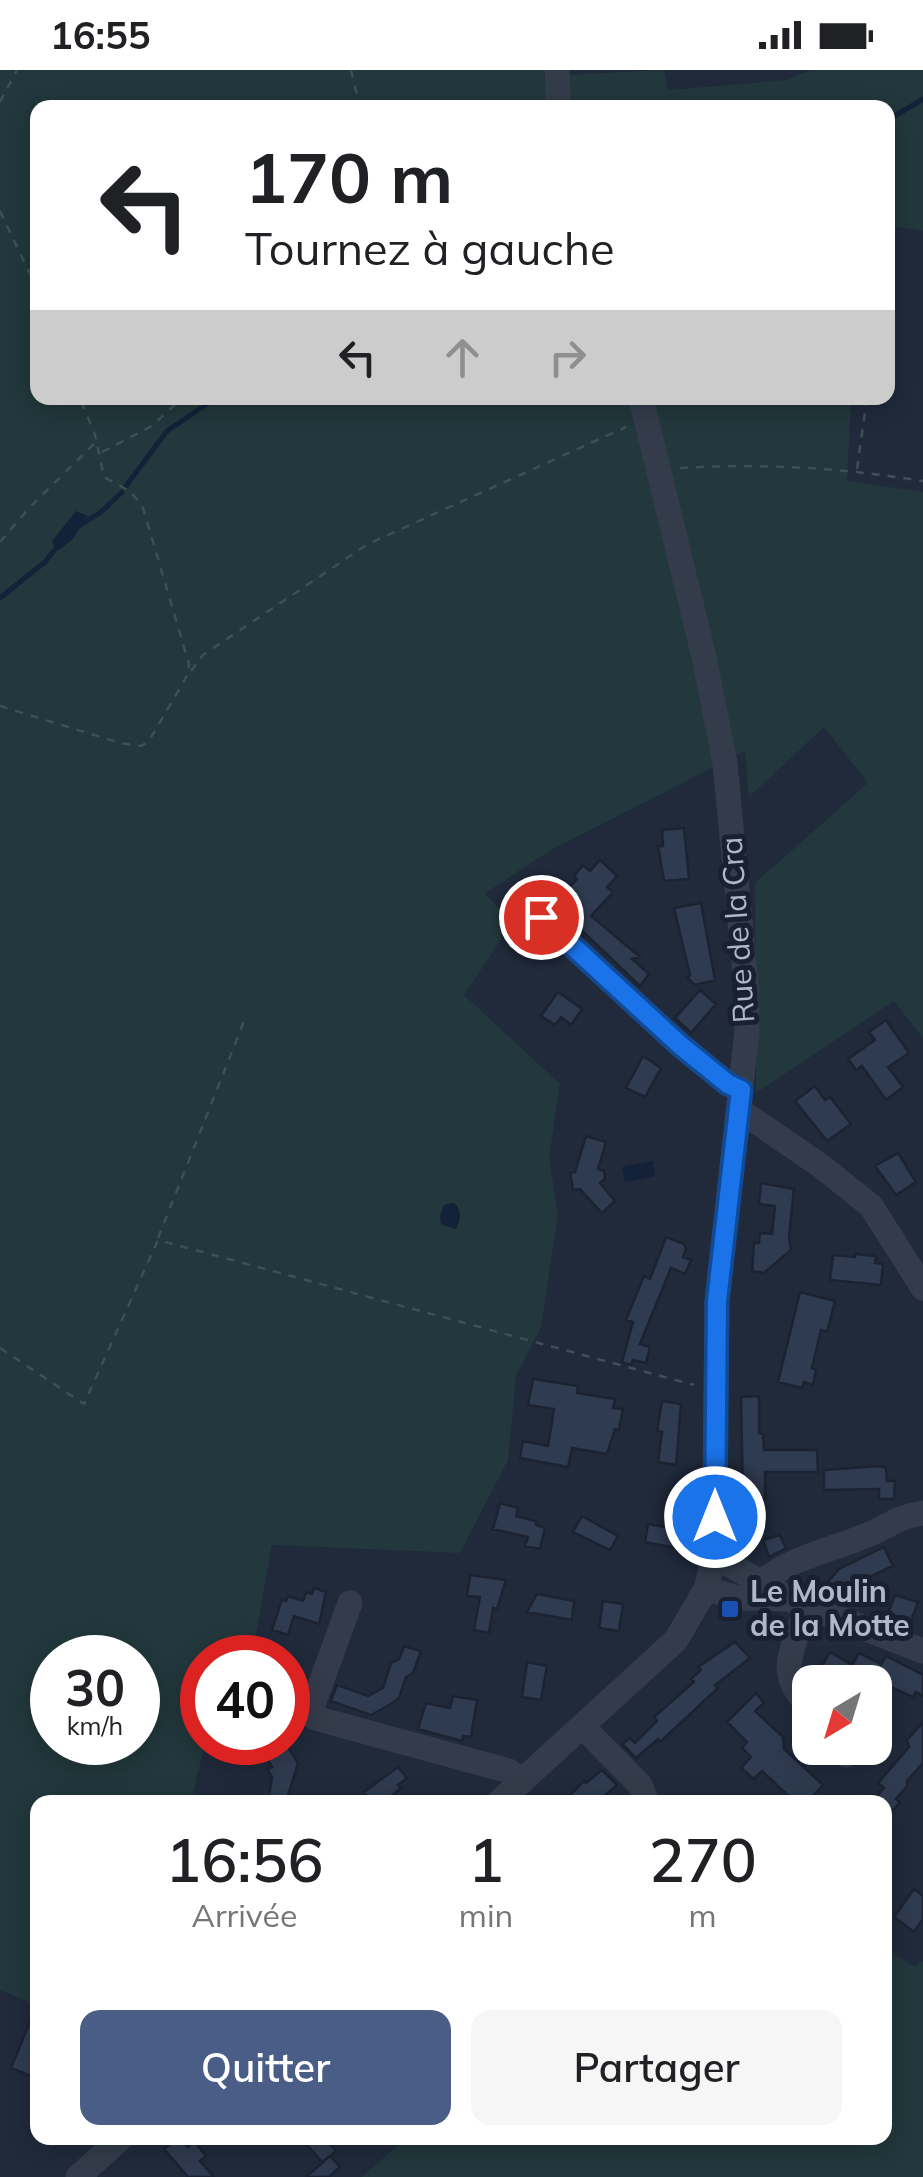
<!DOCTYPE html>
<html lang="fr">
<meta charset="utf-8">
<style>
:root{--surface:#fff;--page:#f6f6f6;--text:#202124;--muted:#757577;--accent:#495d87}
body{margin:0;font-family:Mulish,sans-serif;background:var(--page);color:var(--text);height:100vh;display:flex;flex-direction:column;font-size:38px;white-space:nowrap}
*{box-sizing:border-box;margin:0}
p{font-size:32px;color:var(--muted)}
.icon{flex:none;width:55px;height:55px;fill:none;stroke:currentColor;stroke-width:2;stroke-linecap:round;stroke-linejoin:round}
.map{position:relative;flex:1;overflow:hidden}
.drawer{position:absolute;left:30px;top:1725px;width:862px;height:350px;display:flex;flex-direction:column;background:var(--surface);border-radius:20px;box-shadow:0 5px 25px #0003}
.drawer>*{flex:none}
.top-card{position:absolute;left:30px;top:30px;width:865px;height:305px;border-radius:20px;box-shadow:0 5px 25px #0003;background:#fff;color:var(--text);overflow:hidden}
.needle{width:65px;rotate:218deg}
.buttons{position:absolute;left:792px;top:1595px;display:grid;gap:20px}
.buttons a{display:grid;place-items:center;width:100px;height:100px;border-radius:20px;background:var(--surface);box-shadow:0 5px 25px #0003;font-size:50px}
.speed{position:absolute;left:30px;top:1565px;display:flex;gap:20px;font-size:50px;font-weight:700;text-align:center}
.speed>*{display:grid;place-content:center;width:130px;height:130px;border-radius:50%;background:var(--surface);box-shadow:0 5px 25px #0003;line-height:1}
.speed small{font-size:25px;font-weight:400}
.speed .limit{border:15px solid #d22;background:#fff;color:#111}
.pin{position:absolute;display:grid;place-items:center;width:85px;height:85px;color:#fff;margin:-42px;border:5px solid #fff;border-radius:50%;box-shadow:0 2px 10px #0007}
.me{position:absolute;width:110px;margin:-55px;rotate:0deg;stroke-linejoin:round;filter:drop-shadow(0 0 8px #0008)}
.turn{display:flex;align-items:center;gap:35px;height:210px;padding:0 50px;font-size:45px}
.turn .icon{width:130px;height:130px;stroke-width:2.5}
.turn b{display:block;font-size:70px;line-height:85px}
.lanes{display:flex;align-items:center;height:95px;padding:0 50px;background:#0003;justify-content:center;gap:50px;direction:ltr}
.lanes .off{opacity:.35}
.eta{display:flex;justify-content:space-evenly;align-items:center;height:170px;text-align:center}
.eta b{font-size:60px;font-weight:600;line-height:70px}
.cta{display:flex;gap:20px;margin-top:auto;padding:20px 50px}
.cta a{flex:1;height:115px;border-radius:20px;background:var(--accent);color:#fff;font-size:40px;font-weight:600;line-height:115px;text-align:center}
.cta a+a{background:var(--page);color:var(--text)}
.status{display:flex;justify-content:space-between;align-items:center;height:70px;padding:0 50px;background:var(--surface);direction:ltr}
.status svg{height:28px;fill:currentColor}
.map>svg:first-child{display:block}
.green{fill:#22383c;fill-rule:evenodd}
.water{fill:#132139}
.lines{fill:none;stroke-linecap:round;stroke-linejoin:round}
.stream{stroke:#132139;stroke-width:5}
.building{fill:#2f3b50;stroke:#1b2332;stroke-width:2.5}
.path{stroke:#3b5155;stroke-width:2.5;stroke-dasharray:8 8;stroke-linecap:butt}
.minor{stroke:#343c4b;stroke-width:25}
.route-casing{stroke:#114b97;stroke-width:25}
.route{stroke:#1a73e8;stroke-width:18}
.transit-dot{fill:#1a4fb4;stroke:#192130;stroke-width:4}
.labels{text-anchor:middle;stroke-width:10;stroke-linejoin:round;paint-order:stroke}
.street-label{font-size:30px;fill:#afb7c8;stroke:#192130}
.poi-label{font-size:30px;font-weight:bold;fill:#afb7c8;stroke:#192130;text-anchor:start}
</style>
<div class="status"><b>16:55</b><svg viewBox="0 0 49 12"><path d="M0 12V9h3v3zM5 12V6h3v6zM10 12V3h3v9zM15 12V0h3v12zM26 1h20v11H26zM47 4h2v5h-2z"/></svg></div>
<div class="map">
<svg width="923" height="2107" viewBox="0 0 923 2107">
<rect width="100%" height="100%" fill="#202a3b"/>
<path class="green" d="M 0,0 L 544,0 L 545,6 L 664,0 L 668,20 L 787,10 L 811,0 L 923,0 L 923,161 L 890,156 L 888,177 L 888,38 L 38,38 L 38,328 L 851,328 L 847,411 L 923,422 L 923,968 L 894,931 L 756,1023 L 755,813 L 868,713 L 824,657 L 749,727 L 745,681 L 551,780 L 485,823 L 512,853 L 464,925 L 560,1014 L 549,1087 L 558,1145 L 541,1257 L 516,1306 L 508,1390 L 460,1483 L 272,1475 L 252,1587 L 202,1588 L 202,1672 L 208,1673 L 204,1677 L 191,1732 L 38,1732 L 37,1935 L 0,1920 ZM 52,1588 L 138,1588 L 138,1672 L 52,1672 Z
M 885,1879 L 915,1897 L 923,1890 L 923,2107 L 362,2107 L 406,2068 L 885,2068 Z"/>
<path class="water" d="M 76,441 L 88,446 L 72,470 L 59,480 L 55,478 L 52,471 Z
M 653,1091 L 655,1106 L 625,1112 L 622,1097 Z
M 454,1133 C 463,1140 460,1151 456,1159 L 441,1154 L 440,1146 L 444,1135 Z"/>
<g class="lines">
<path class="stream" d="M 888,50 L 923,29
M 126,416 L 167,361 L 216,328
M 79,456 L 101,442 L 122,422
M 0,528 L 45,492 L 60,473"/>
</g>
<path class="building" d="M 684,758 L 689,809 L 664,811 L 658,776 L 663,776 L 662,760 Z
M 600,790 L 617,806 L 607,817 L 613,822 L 591,846 L 640,887 L 632,889 L 649,904 L 640,916 L 554,834 L 577,809 L 574,806 L 583,795 L 590,801 Z
M 701,833 L 715,910 L 695,915 L 687,908 L 690,905 L 674,838 Z
M 700,920 L 716,934 L 691,963 L 675,948 Z
M 558,922 L 582,939 L 571,955 L 561,947 L 555,955 L 541,946 Z
M 886,950 L 909,983 L 888,997 L 903,1017 L 886,1030 L 862,996 L 856,1000 L 848,989 L 875,970 L 869,962 Z
M 643,986 L 661,998 L 645,1027 L 626,1018 Z
M 815,1016 L 825,1030 L 830,1027 L 851,1054 L 827,1071 L 795,1031 Z
M 586,1066 L 606,1072 L 598,1099 L 604,1101 L 605,1109 L 600,1113 L 615,1131 L 602,1143 L 580,1119 L 573,1120 L 570,1103 L 575,1102 Z
M 898,1083 L 916,1112 L 896,1125 L 875,1096 Z
M 761,1113 L 794,1119 L 789,1167 L 791,1180 L 764,1203 L 752,1201 L 754,1173 L 759,1173 L 760,1163 L 772,1164 L 775,1136 L 759,1134 Z
M 666,1167 L 684,1174 L 686,1179 L 683,1187 L 691,1190 L 685,1204 L 671,1198 L 640,1274 L 650,1277 L 646,1293 L 633,1290 L 631,1295 L 622,1292 L 633,1252 L 626,1250 L 644,1206 L 650,1209 Z
M 855,1184 L 876,1186 L 875,1193 L 883,1194 L 881,1215 L 830,1210 L 833,1185 L 855,1187 Z
M 800,1222 L 835,1231 L 827,1262 L 821,1260 L 812,1298 L 816,1299 L 813,1315 L 804,1312 L 802,1318 L 778,1312 Z
M 533,1309 L 578,1316 L 577,1323 L 615,1329 L 613,1338 L 623,1339 L 619,1360 L 615,1359 L 607,1384 L 572,1378 L 568,1397 L 520,1388 L 523,1371 L 548,1376 L 554,1339 L 528,1335 Z
M 759,1326 L 759,1363 L 763,1364 L 764,1380 L 817,1380 L 818,1402 L 765,1402 L 765,1429 L 743,1429 L 741,1327 Z
M 662,1331 L 681,1334 L 676,1395 L 658,1392 L 662,1362 L 657,1361 Z
M 880,1396 L 886,1398 L 887,1411 L 895,1411 L 894,1429 L 879,1429 L 879,1419 L 824,1420 L 824,1400 Z
M 500,1433 L 518,1438 L 516,1446 L 536,1451 L 536,1455 L 545,1458 L 540,1479 L 525,1476 L 528,1467 L 493,1459 Z
M 667,1445 L 686,1448 L 681,1479 L 645,1472 L 648,1454 L 665,1457 Z
M 582,1446 L 618,1466 L 610,1480 L 573,1462 Z
M 780,1465 L 786,1478 L 769,1487 L 763,1470 Z
M 884,1477 L 893,1496 L 863,1510 L 870,1512 L 875,1524 L 864,1532 L 855,1524 L 849,1532 L 826,1514 L 839,1499 Z
M 470,1505 L 506,1510 L 497,1539 L 493,1538 L 489,1563 L 474,1560 L 480,1527 L 467,1526 Z
M 314,1518 L 326,1522 L 319,1554 L 294,1546 L 288,1565 L 272,1560 L 282,1529 L 286,1531 L 288,1526 L 303,1531 L 306,1522 L 312,1524 Z
M 537,1524 L 574,1531 L 572,1550 L 527,1542 Z
M 895,1525 L 918,1532 L 911,1551 L 888,1543 Z
M 603,1531 L 623,1534 L 619,1561 L 599,1558 Z
M 735,1572 L 750,1588 L 715,1615 L 718,1618 L 660,1672 L 658,1669 L 636,1688 L 622,1674 L 630,1668 L 635,1673 L 657,1651 L 654,1647 L 694,1612 L 691,1609 L 701,1600 L 698,1597 Z
M 404,1576 L 421,1581 L 413,1603 L 406,1607 L 399,1628 L 391,1634 L 371,1645 L 331,1631 L 337,1615 L 368,1626 L 383,1618 L 391,1593 L 399,1589 Z
M 830,1582 L 852,1595 L 842,1612 L 813,1612 Z
M 859,1583 L 881,1594 L 886,1586 L 923,1605 L 923,1626 L 916,1622 L 913,1627 L 886,1615 L 882,1622 L 875,1617 L 875,1612 L 866,1612 L 848,1602 Z
M 527,1592 L 547,1596 L 541,1630 L 522,1627 Z
M 756,1623 L 764,1633 L 755,1641 L 783,1667 L 784,1679 L 823,1715 L 807,1732 L 795,1732 L 762,1701 L 754,1709 L 741,1698 L 751,1687 L 742,1678 L 747,1672 L 727,1652 Z
M 453,1626 L 477,1630 L 471,1667 L 463,1666 L 462,1671 L 418,1659 L 426,1633 L 450,1638 Z
M 923,1652 L 923,1693 L 907,1711 L 907,1716 L 896,1729 L 900,1732 L 885,1750 L 885,1732 L 871,1732 L 884,1718 L 878,1713 L 909,1677 L 907,1670 Z
M 273,1672 L 285,1672 L 298,1693 L 286,1732 L 268,1732 L 272,1707 L 267,1699 L 272,1697 L 261,1679 Z
M 398,1697 L 407,1708 L 398,1715 L 401,1718 L 384,1732 L 372,1732 L 364,1722 Z
M 602,1700 L 617,1715 L 597,1732 L 564,1732 L 584,1711 L 586,1713 Z
M 914,1819 L 923,1826 L 923,1849 L 914,1862 L 894,1847 Z
M 36,1937 L 38,1937 L 38,2009 L 11,1998 Z
M 178,2068 L 188,2077 L 194,2071 L 206,2086 L 200,2091 L 214,2107 L 188,2107 L 164,2079 Z
M 301,2068 L 325,2068 L 336,2081 L 322,2092 Z
M 330,2086 L 340,2097 L 329,2107 L 306,2107 Z"/>
<g class="lines">
<path class="path" d="M 351,0 L 360,38
M 0,32 L 17,0
M 0,141 L 38,221
M 102,382 L 152,356 L 182,328
M 680,398 C 762,393 842,398 923,411
M 857,399 L 867,328
M 0,472 L 31,436 L 96,372
M 191,601 L 203,585 L 368,474 L 626,357
M 0,636 L 120,673 L 141,676 L 149,671 L 188,604 L 189,594 L 143,438 L 131,422 L 104,407 L 95,365 L 80,328
M 158,1168 L 245,949
M 0,1278 L 84,1334 L 158,1170 L 694,1315"/>
<path class="minor" d="M 557,0 L 559,38
M 541,847 L 680,975 L 728,1014 L 741,1020
M 738,1046 L 748,1046 L 821,1096 L 871,1136 L 923,1218
M 714,1486 L 777,1521
M 763,1511 C 794,1486 836,1479 872,1463 C 894,1453 898,1447 923,1443
M 706,1519 L 739,1528 L 789,1529 L 923,1581
M 350,1533 L 315,1629 L 312,1641 L 315,1648 L 509,1701 L 522,1712
M 807,1536 C 794,1580 773,1601 810,1637
M 583,1657 L 640,1715 L 647,1732
M 844,1678 L 846,1685
M 499,1732 L 676,1570 L 706,1519 L 714,1486 L 717,1231 L 747,961 L 746,914 L 725,693 L 704,587 L 641,328
M 78,2107 L 121,2068"/>
</g>
<g class="lines">
<defs>
<path id="route" d="M 541,847 L 680,975 L 728,1014 L 741,1020 L 717,1231 L 715,1447"/>
</defs>
<use href="#route" class="route-casing"/>
<use href="#route" class="route"/>
</g>
<rect class="transit-dot" x="720" y="1529" width="20" height="20" rx="5"/>
<g class="labels">
<g class="street-label">
<text transform="translate(738 860) rotate(-94)" y="10">Rue de la Cra</text>
</g>
<g class="poi-label">
<text x="750" y="1532">Le Moulin<tspan x="750" dy="34">de la Motte</tspan></text>
</g>
</g>
</svg>
<div class="buttons">
<a><svg class="needle" viewBox="-14 -14 28 28"><path d="M0-13l5 13h-10z" fill="#e53935"/><path d="M0 13l5-13h-10z" fill="#757577"/></svg></a>
</div>
<div class="speed"><div>30<small>km/h</small></div><div class="limit">40</div></div>
<div class="pin" style="left:541px;top:847px;background:#d93025"><svg class="icon" aria-label="arrive" viewBox="0 0 24 24"><path d="M6 21V4h12l-3 4 3 4H6"/></svg></div>
<svg class="me" style="left:715px;top:1447px" viewBox="-20 -20 40 40"><circle r="17" fill="#1a73e8" stroke="#fff" stroke-width="3"/><path d="M0-11L8 9 0 5-8 9z" fill="#fff"/></svg>
<div class="top-card">
<div class="turn"><svg class="icon" aria-label="left" viewBox="0 0 24 24"><path d="M17 20v-9H6M10 6l-5 5 5 5"/></svg><div><b>170 m</b>Tournez à gauche</div></div>
<div class="lanes"><svg class="icon" aria-label="left" viewBox="0 0 24 24"><path d="M17 20v-9H6M10 6l-5 5 5 5"/></svg><svg class="icon off" aria-label="ahead" viewBox="0 0 24 24"><path d="M12 20V5M6 11l6-6 6 6"/></svg><svg class="icon off" aria-label="right" viewBox="0 0 24 24"><path d="M7 20v-9h11M14 6l5 5-5 5"/></svg></div>
</div>
<section class="drawer">
<div class="eta">
<div><b>16:56</b><p>Arrivée</p></div>
<div><b>1</b><p>min</p></div>
<div><b>270</b><p>m</p></div>
</div>
<div class="cta"><a>Quitter</a><a>Partager</a></div>
</section>
</div>
